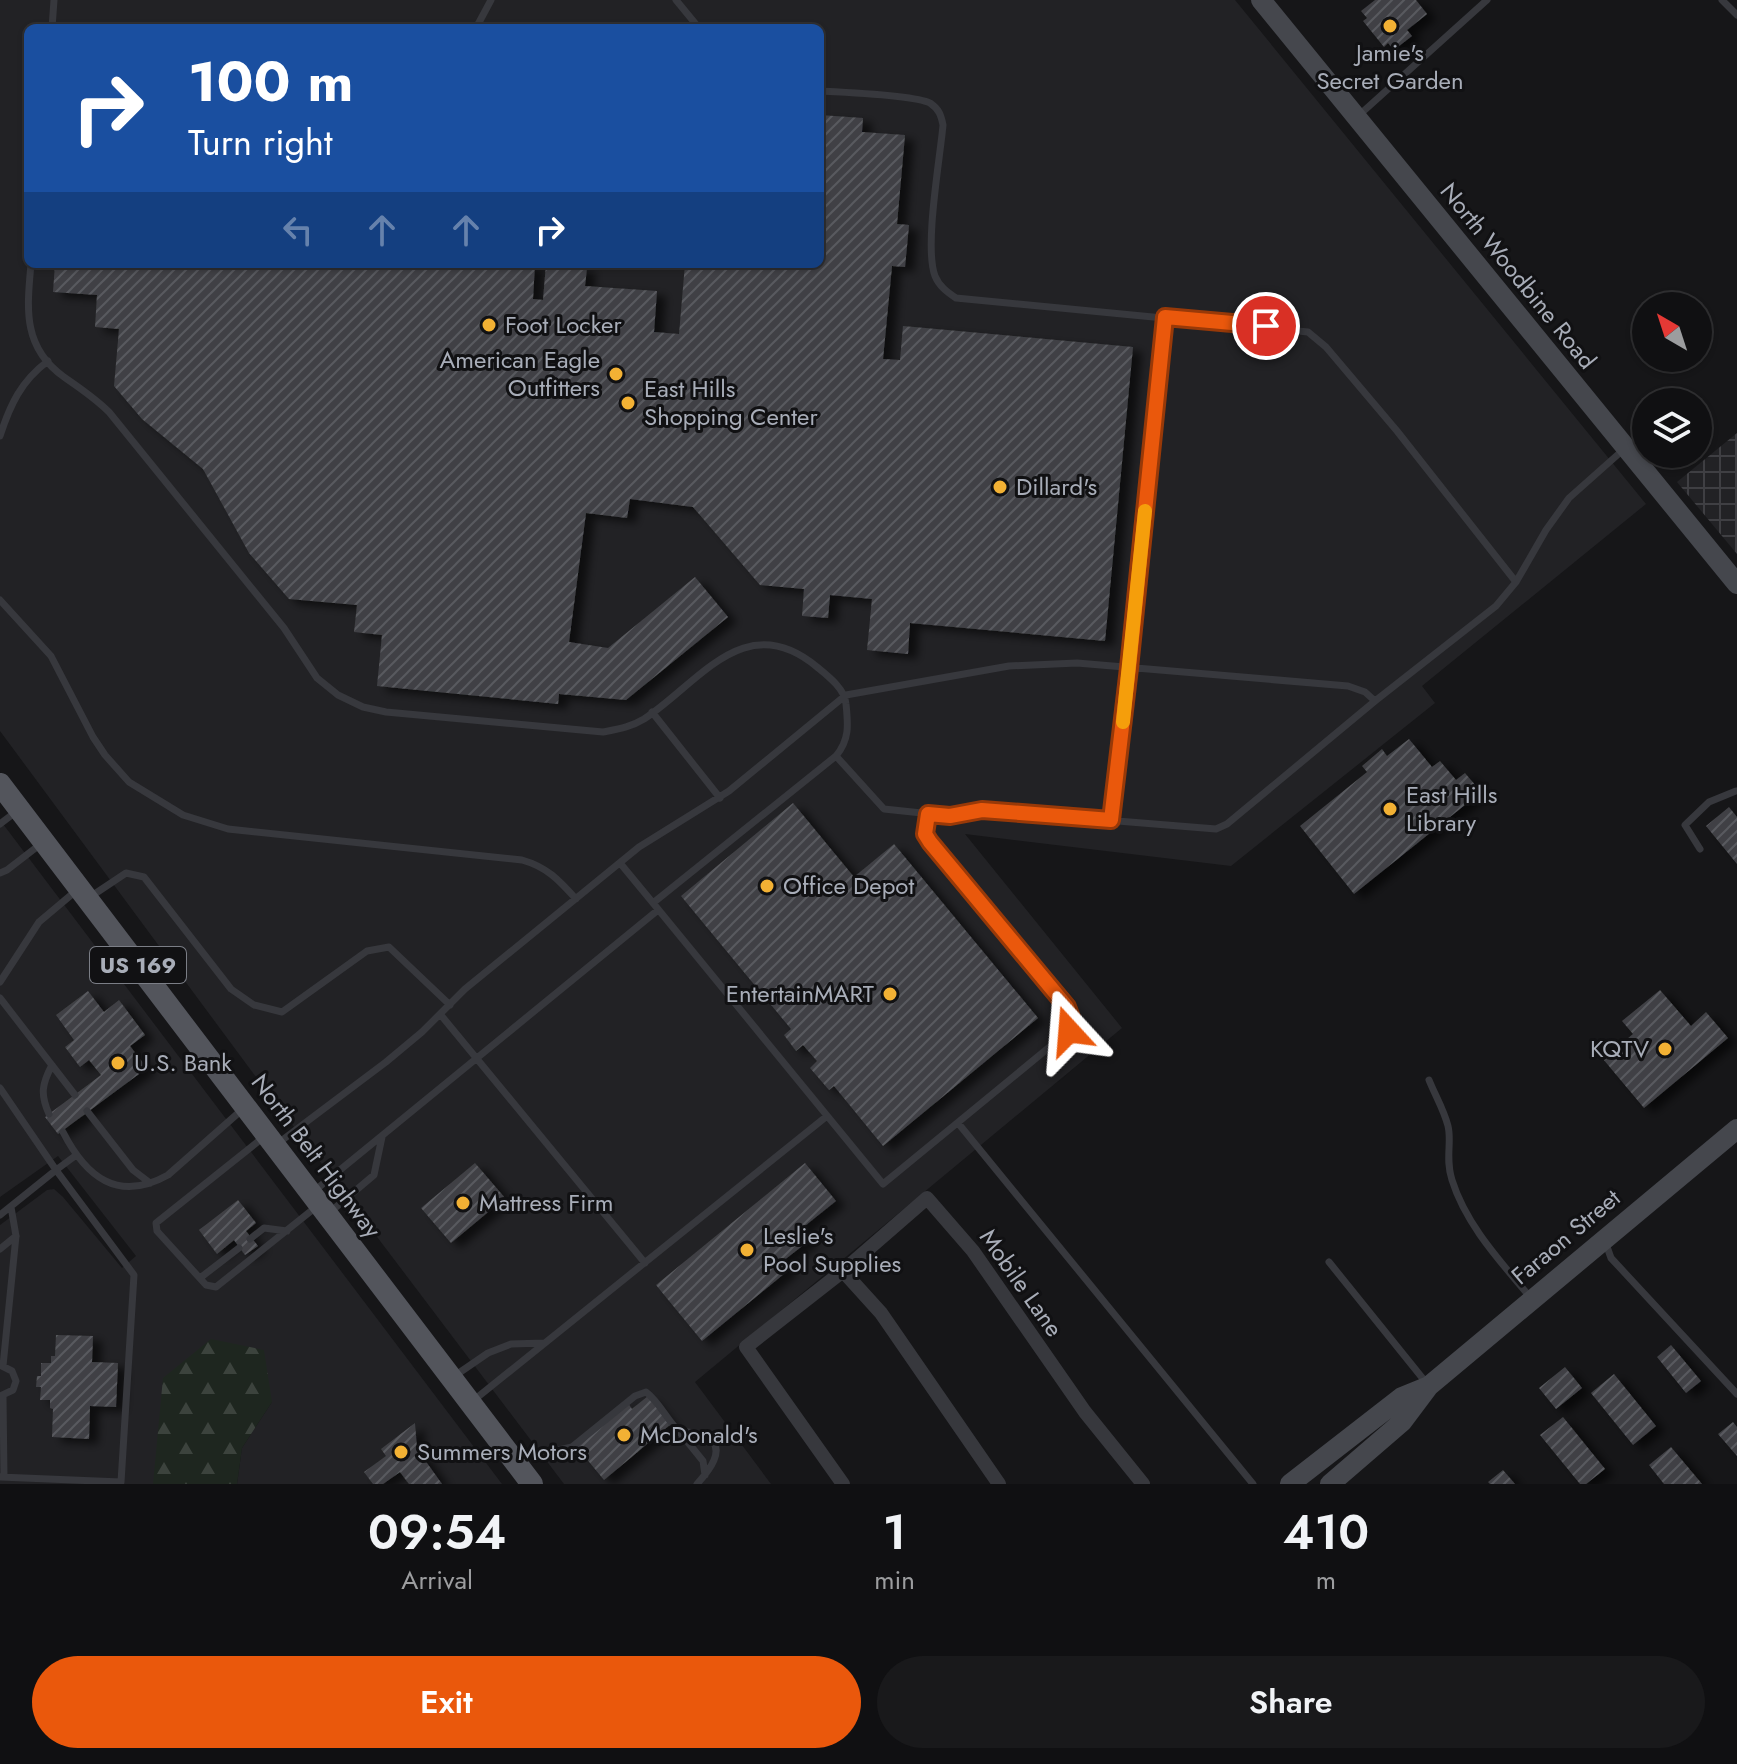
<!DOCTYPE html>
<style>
:root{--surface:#101012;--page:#19191b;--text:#f1f3f6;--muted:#9c9d9f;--line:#303032;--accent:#ea580c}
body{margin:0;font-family:Jost,sans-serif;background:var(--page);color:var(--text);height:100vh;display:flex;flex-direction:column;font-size:30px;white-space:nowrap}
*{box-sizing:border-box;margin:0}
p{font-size:26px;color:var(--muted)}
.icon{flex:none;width:44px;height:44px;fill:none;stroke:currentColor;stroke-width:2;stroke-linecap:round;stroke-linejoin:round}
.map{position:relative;height:1484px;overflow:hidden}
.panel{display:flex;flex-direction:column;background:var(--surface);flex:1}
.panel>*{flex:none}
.top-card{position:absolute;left:24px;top:24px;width:800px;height:244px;border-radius:12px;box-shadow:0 2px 6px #0004,0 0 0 2px var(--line);background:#1a4fa0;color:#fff;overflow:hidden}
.needle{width:52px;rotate:321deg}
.tools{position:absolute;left:1632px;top:292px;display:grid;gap:16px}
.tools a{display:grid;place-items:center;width:80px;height:80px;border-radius:50%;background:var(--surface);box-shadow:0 2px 6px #0004,0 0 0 2px var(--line);font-size:40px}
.pin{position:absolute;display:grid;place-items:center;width:68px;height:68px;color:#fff;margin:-34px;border:4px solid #fff;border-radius:50%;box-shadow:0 2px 8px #0007}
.me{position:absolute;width:88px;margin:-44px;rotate:341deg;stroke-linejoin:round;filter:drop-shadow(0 0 6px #0008)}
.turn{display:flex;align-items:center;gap:28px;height:168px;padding:0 32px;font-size:36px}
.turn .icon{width:104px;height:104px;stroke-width:2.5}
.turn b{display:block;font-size:56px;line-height:68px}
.lanes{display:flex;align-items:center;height:76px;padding:0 32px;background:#0003;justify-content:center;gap:40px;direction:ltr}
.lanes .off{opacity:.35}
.eta{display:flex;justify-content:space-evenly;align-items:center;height:136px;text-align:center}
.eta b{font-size:48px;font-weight:600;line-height:56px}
.action{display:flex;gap:16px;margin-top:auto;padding:16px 32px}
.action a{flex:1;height:92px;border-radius:48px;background:var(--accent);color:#fff;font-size:32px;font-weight:600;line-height:92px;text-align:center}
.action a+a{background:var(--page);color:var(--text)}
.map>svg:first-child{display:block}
.built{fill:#222225;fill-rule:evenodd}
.industrial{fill:url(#industrial-grid)}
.forest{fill:url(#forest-firs)}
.building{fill:url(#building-hatch);filter:url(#shadow)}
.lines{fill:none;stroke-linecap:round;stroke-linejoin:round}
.service{stroke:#37383d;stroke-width:7}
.minor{stroke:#37383d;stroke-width:14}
.secondary{stroke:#45474d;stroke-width:20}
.primary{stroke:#53555c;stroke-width:22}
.route-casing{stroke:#983908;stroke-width:20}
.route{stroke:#ea580c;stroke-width:14}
.slow{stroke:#f59e0b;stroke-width:14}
.poi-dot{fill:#f2b134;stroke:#111113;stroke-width:3}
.labels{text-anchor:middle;stroke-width:6;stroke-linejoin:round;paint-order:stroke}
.shield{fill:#111113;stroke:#7b7e86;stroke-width:2}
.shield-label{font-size:22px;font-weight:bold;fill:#a8adb8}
.poi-label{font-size:24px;fill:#a8adb8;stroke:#111113;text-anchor:start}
.street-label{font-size:24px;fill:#a8adb8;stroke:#111113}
</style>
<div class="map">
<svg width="1737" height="1484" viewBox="0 0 1737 1484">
<defs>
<pattern id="industrial-grid" width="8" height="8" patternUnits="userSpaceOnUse" patternTransform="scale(2)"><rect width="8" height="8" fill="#222225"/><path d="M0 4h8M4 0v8" fill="none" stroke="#3f3f43"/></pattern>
<pattern id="forest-firs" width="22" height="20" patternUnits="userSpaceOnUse" patternTransform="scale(2)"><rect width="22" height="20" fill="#1e261f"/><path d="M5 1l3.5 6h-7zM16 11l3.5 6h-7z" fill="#3c433d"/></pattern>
<pattern id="building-hatch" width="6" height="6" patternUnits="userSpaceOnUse" patternTransform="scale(2)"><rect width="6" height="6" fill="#404145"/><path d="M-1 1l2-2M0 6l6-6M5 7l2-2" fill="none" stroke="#595a5e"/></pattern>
<filter id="shadow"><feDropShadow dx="9" dy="5" stdDeviation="4" flood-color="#0009"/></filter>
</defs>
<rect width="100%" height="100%" fill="#161618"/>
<path class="built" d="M 0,0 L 1235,0 L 1646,504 L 1422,686 L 1435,703 L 1231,866 L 965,834 L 1122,1028 L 695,1382 L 771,1484 L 564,1484 L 250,1069 L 0,731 ZM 28,28 L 820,28 L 820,264 L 28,264 Z
M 0,820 L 502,1484 L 237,1484 L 242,1448 L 272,1402 L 153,1484 L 0,1484 L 0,1225 L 47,1190 L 54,1189 L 63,1197 L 122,1268 L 136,1256 L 58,1156 L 0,1197 Z"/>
<path class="industrial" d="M 1737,433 L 1737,554 L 1677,482 Z"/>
<path class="forest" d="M 211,1339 L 264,1350 L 272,1402 L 242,1448 L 237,1484 L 153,1484 L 163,1378 Z"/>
<path class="building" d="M 1375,0 L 1416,0 L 1427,14 L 1407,30 L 1412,36 L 1394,50 L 1388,43 L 1384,47 L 1363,21 L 1367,18 L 1361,11 Z
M 820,115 L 863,118 L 862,132 L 905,135 L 897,224 L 909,225 L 905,267 L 892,266 L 883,359 L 900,360 L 903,326 L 1133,347 L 1105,641 L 910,623 L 908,654 L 867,650 L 872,599 L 830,595 L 828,618 L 802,616 L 804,589 L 760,585 L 693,507 L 630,499 L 627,518 L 586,513 L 569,642 L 608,648 L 695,577 L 728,617 L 626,700 L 559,694 L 558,704 L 377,686 L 382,635 L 354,632 L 357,605 L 289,599 L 249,553 L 203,469 L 142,419 L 114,386 L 119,329 L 95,327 L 97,295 L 53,292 L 55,264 L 535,264 L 533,299 L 543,300 L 546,264 L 587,268 L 585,286 L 657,291 L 654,332 L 679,334 L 685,264 L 820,264 Z
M 1409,739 L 1432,767 L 1440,761 L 1456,780 L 1465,773 L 1481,792 L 1354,894 L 1300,826 L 1367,772 L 1362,766 L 1382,749 L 1387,756 Z
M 793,803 L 854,877 L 894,844 L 1038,1018 L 883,1146 L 834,1086 L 829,1090 L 810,1068 L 817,1061 L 803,1045 L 796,1051 L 784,1035 L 791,1029 L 681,896 Z
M 1729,807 L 1737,817 L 1737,864 L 1706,826 Z
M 1660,990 L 1691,1026 L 1706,1012 L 1728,1038 L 1644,1108 L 1603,1059 L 1633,1034 L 1622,1021 Z
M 88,991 L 104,1012 L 119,1000 L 145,1035 L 130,1046 L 147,1068 L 58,1134 L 45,1117 L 101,1075 L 89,1060 L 80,1067 L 65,1047 L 74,1040 L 56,1015 Z
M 475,1163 L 505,1198 L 451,1243 L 421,1208 Z
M 805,1163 L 836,1201 L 801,1229 L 810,1240 L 783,1261 L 790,1269 L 702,1341 L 656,1285 Z
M 238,1200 L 256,1223 L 246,1231 L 258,1246 L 245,1255 L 234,1240 L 217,1254 L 199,1230 Z
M 56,1335 L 93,1336 L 92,1362 L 118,1363 L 116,1407 L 90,1406 L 89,1439 L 52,1437 L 53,1409 L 50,1408 L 50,1400 L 40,1400 L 41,1387 L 36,1387 L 37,1376 L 41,1376 L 41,1363 L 51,1363 L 51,1356 L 55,1356 Z
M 1671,1345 L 1701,1381 L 1686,1393 L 1657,1357 Z
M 1565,1367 L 1582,1388 L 1556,1409 L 1539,1388 Z
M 1614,1374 L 1656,1426 L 1633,1445 L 1591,1393 Z
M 648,1396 L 671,1424 L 604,1480 L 576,1446 L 628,1403 L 632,1409 Z
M 1563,1417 L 1605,1469 L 1586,1484 L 1580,1484 L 1540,1435 Z
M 1733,1422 L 1737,1427 L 1737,1456 L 1718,1434 Z
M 415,1423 L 417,1449 L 442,1484 L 409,1484 L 400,1472 L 383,1484 L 373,1484 L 364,1472 L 386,1456 L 381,1449 Z
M 1671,1447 L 1702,1484 L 1664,1484 L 1649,1465 Z
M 1503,1470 L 1515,1484 L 1490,1484 L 1488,1482 Z"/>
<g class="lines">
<path class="service" d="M 676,0 L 699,28
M 1722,0 L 1737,15
M 52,28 L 54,0
M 476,28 L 491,0
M 820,91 C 841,92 915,95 930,103 C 939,109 941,115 943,125 C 940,159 924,247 935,276 C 939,286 947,292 956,298 L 1308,332 L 1326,347 L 1397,431 L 1516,582
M 1357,117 L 1487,0
M 31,264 C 27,308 22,347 64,377 C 80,388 95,398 109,412 L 284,628 L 317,678 L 338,695 L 363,707 L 386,712 L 603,732 C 618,729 631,727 644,719 C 699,683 745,607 817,667 C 828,676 845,689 846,704 C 848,724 850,739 836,756 L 884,809 L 950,816 L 982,810 L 1216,829 L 1227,824 L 1375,701
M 0,436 C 10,405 21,381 48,361
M 0,600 L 51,656 L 93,737 L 105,755 L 129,782 L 183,815 L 228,829 L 522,860 C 547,867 559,880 576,899
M 652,712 L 720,798
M 836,756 L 653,903 L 883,1184 L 1069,1031 L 1072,1020 L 1067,1007 L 930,842 L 925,834 L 928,814
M 1111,820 L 1129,668 L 1165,317
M 0,824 L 17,811
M 1700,849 L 1685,825 L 1709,802 L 1736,791
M 620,863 L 653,903
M 0,873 L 7,870 L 42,843
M 90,897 L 126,873 L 144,877 L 231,989 L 254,1005 L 282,1012 L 367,951 L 389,947 L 450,1005
M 0,982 L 39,922 L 77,890
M 0,998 L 75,1095
M 440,1014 L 645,1263
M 1429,1080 C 1435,1095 1444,1110 1448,1126 C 1452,1142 1445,1159 1452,1180 C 1466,1225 1501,1262 1530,1297
M 0,1088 L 56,1170 L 0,1215
M 87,1111 L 133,1170 L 150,1183
M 49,1114 C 40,1094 42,1084 52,1065
M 958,1123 L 1253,1484
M 63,1132 C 86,1177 118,1203 168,1175 L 244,1108
M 265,1136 L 156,1223 L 157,1231 L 206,1285 L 216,1287 L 316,1207
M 277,1144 L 386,1062 L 422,1032 L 465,989 L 639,847 L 729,791 L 846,695 L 1009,666 L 1077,663 L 1348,686 L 1365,692 L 1375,701 L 1496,606 L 1516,582 L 1546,530 L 1569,498 L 1623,450
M 313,1192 L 658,910
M 329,1213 L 374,1175 L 382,1137
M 250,1239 L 264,1228 L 287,1231
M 1605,1241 L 1611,1258 L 1737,1394
M 0,1249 L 16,1236
M 1329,1262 L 1428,1385
M 200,1278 L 239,1248
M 3,1366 L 16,1236 L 11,1207
M 453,1377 L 488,1353 L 511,1344 L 544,1343
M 0,1396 L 13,1390 L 16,1381 L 12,1371 L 2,1366
M 3,1396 L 4,1477
M 474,1400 L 827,1116
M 678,1430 L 703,1461 L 705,1475
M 550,1452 L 572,1447 L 635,1396 L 646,1392 C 658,1401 665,1416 675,1427 C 683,1435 696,1430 706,1436 C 729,1448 707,1473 697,1484
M 0,1477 L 121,1482 L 134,1275 L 56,1170 L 75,1156"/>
<path class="minor" d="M 843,1271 L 881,1313 L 999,1484
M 843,1484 L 746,1347 L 843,1271 L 927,1198 L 973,1251 L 1085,1412 L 1143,1484"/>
<path class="secondary" d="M 1261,0 L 1737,584
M 1290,1484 L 1402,1397 L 1429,1386
M 1330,1484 L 1402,1422 L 1429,1386 L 1737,1129"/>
<path class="primary" d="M 0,784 L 532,1484"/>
</g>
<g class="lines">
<defs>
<path id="route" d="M 1069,1031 L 1072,1020 L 1067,1007 L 930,842 L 925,834 L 928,814 L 950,816 L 982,810 L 1111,820 L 1129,668 L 1165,317 L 1266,326"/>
</defs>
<use href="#route" class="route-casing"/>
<use href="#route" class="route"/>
<path class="slow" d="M 1123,722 L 1145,511"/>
</g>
<g class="poi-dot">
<circle cx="1390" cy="26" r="8"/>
<circle cx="489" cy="325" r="8"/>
<circle cx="616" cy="374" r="8"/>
<circle cx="628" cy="403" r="8"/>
<circle cx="1000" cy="487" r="8"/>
<circle cx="1390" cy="809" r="8"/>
<circle cx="767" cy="886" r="8"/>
<circle cx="890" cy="994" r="8"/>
<circle cx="1665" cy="1049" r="8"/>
<circle cx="118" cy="1063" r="8"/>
<circle cx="463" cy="1203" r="8"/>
<circle cx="747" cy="1250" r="8"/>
<circle cx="624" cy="1435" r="8"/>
<circle cx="401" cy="1452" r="8"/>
</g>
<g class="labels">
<rect class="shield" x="90" y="947" width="96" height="36" rx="6"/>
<g class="shield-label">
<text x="138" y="973">US 169</text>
</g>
<g class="poi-label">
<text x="1390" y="61" text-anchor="middle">Jamie's<tspan x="1390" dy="28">Secret Garden</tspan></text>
<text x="505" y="333">Foot Locker</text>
<text x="600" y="368" text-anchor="end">American Eagle<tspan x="600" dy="28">Outfitters</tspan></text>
<text x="644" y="397">East Hills<tspan x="644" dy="28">Shopping Center</tspan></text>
<text x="1016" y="495">Dillard's</text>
<text x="1406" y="803">East Hills<tspan x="1406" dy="28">Library</tspan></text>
<text x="783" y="894">Office Depot</text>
<text x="874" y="1002" text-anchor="end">EntertainMART</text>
<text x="1649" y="1057" text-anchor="end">KQTV</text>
<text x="134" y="1071">U.S. Bank</text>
<text x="479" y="1211">Mattress Firm</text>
<text x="763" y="1244">Leslie's<tspan x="763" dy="28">Pool Supplies</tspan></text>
<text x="640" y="1443">McDonald's</text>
<text x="417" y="1460">Summers Motors</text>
</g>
<g class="street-label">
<text transform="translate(1518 276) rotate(51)" y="8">North Woodbine Road</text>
<text transform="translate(316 1156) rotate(53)" y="8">North Belt Highway</text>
<text transform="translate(1566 1237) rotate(-40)" y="8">Faraon Street</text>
<text transform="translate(1021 1283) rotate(55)" y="8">Mobile Lane</text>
</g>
</g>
</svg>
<div class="tools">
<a><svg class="needle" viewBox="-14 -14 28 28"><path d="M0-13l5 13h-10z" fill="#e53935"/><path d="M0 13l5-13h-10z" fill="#9c9d9f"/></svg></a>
<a><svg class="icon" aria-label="layers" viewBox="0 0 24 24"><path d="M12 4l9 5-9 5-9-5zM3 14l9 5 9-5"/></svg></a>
</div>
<div class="pin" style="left:1266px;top:326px;background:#d93025"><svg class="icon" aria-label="arrive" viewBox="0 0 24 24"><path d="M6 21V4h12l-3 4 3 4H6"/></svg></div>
<svg class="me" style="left:1069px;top:1031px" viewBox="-20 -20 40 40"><path d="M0-17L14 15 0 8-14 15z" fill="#ea580c" stroke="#fff" stroke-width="4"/></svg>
<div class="top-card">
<div class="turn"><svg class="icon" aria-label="right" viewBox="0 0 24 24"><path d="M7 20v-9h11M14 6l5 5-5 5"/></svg><div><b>100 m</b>Turn right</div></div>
<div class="lanes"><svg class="icon off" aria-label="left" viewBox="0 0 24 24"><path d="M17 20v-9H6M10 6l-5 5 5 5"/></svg><svg class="icon off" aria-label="ahead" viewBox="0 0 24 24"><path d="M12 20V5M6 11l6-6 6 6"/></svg><svg class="icon off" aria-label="ahead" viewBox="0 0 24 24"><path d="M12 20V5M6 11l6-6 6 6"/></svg><svg class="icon" aria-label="right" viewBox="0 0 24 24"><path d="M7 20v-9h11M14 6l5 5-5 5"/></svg></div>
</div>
</div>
<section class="panel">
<div class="eta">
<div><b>09:54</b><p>Arrival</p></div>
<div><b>1</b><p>min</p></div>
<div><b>410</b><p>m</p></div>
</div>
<div class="action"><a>Exit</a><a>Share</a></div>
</section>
